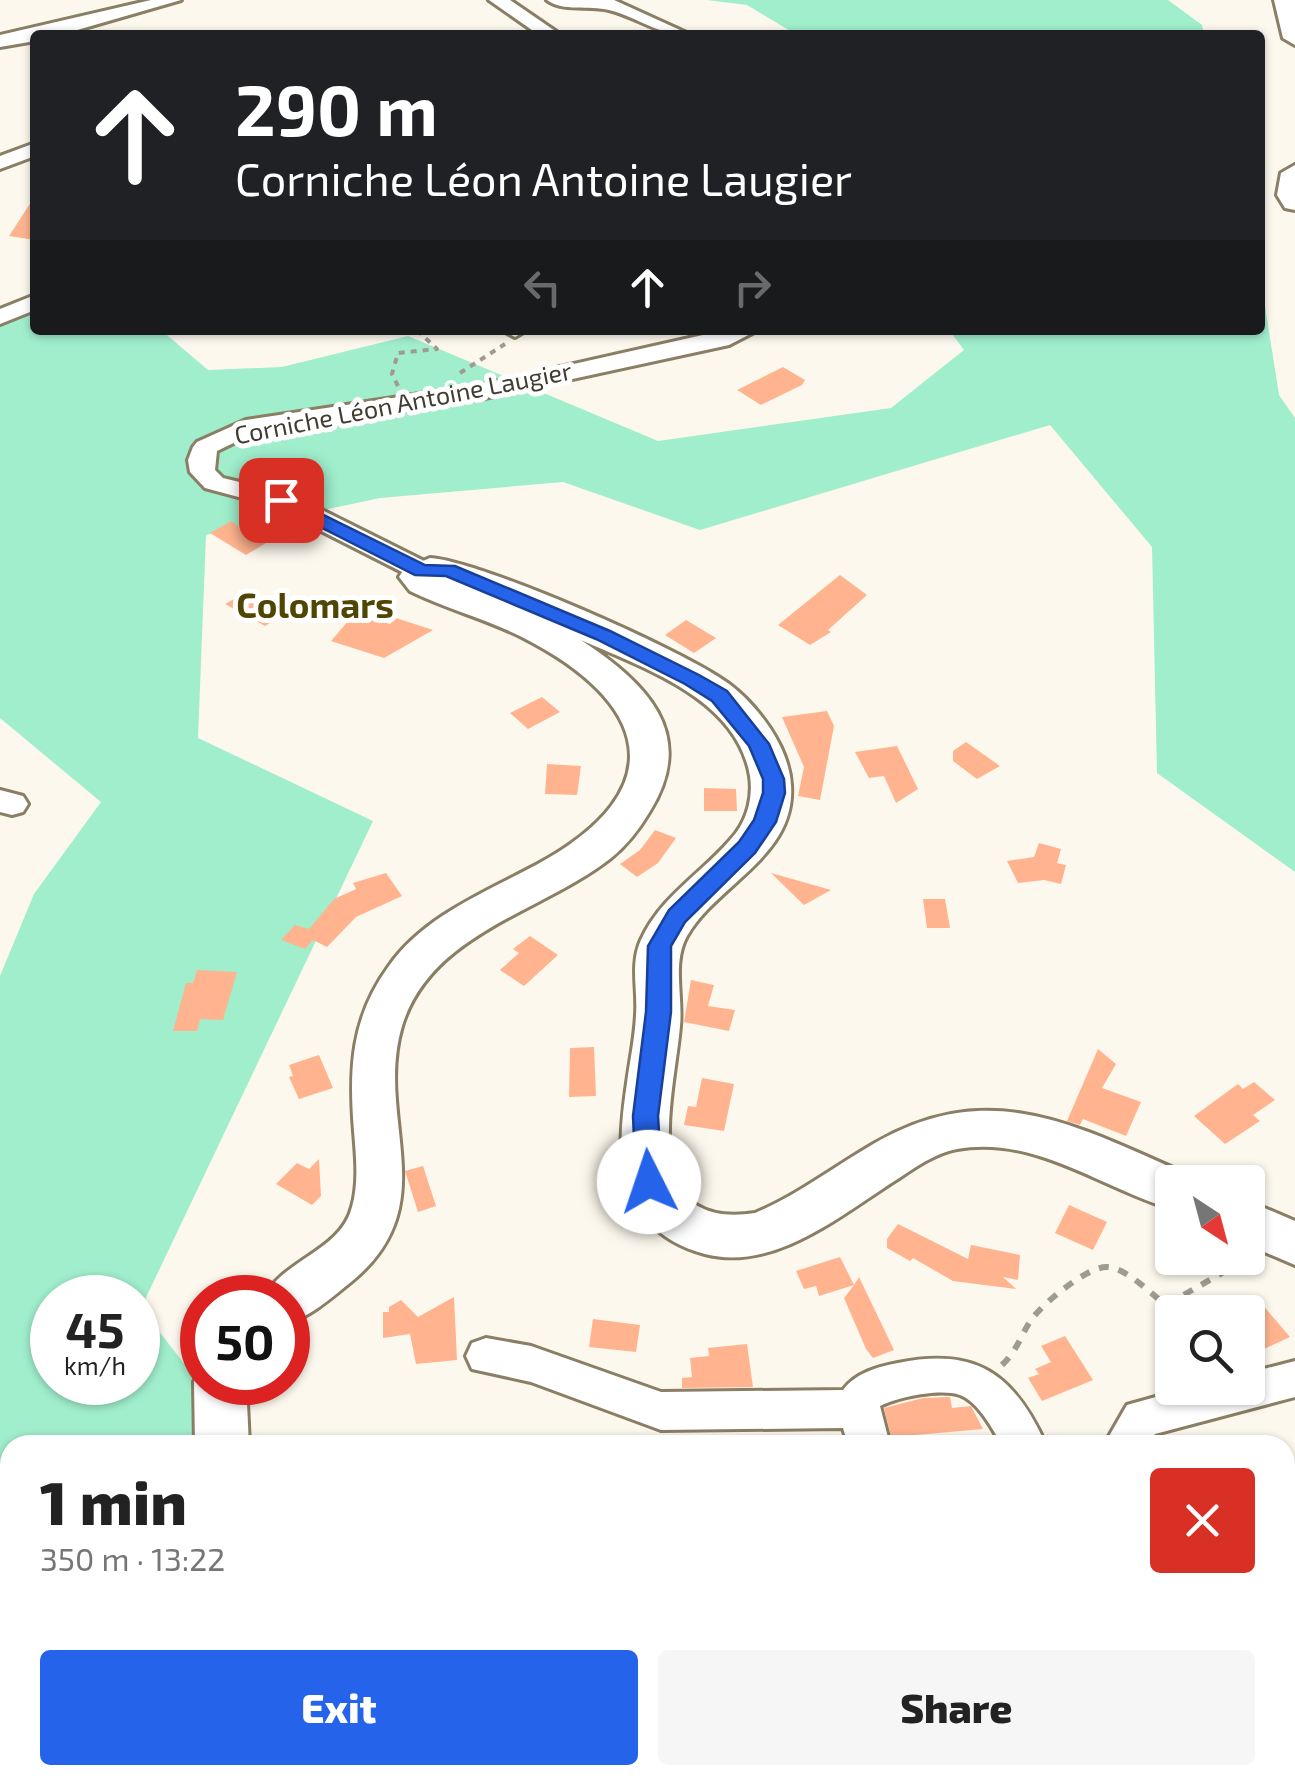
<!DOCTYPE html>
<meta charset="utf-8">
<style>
:root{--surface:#fff;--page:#f6f6f6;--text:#222;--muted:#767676;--accent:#2563eb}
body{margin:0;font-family:"Exo 2",sans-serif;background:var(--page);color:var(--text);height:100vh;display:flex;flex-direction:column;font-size:38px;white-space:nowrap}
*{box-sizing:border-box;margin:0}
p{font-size:32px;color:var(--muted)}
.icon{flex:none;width:55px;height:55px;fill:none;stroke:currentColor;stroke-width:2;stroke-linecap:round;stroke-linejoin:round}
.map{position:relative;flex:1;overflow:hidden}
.sheet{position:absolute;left:0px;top:1435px;width:1295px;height:350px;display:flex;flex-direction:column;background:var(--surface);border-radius:30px 30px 0 0;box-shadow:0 2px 8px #0004}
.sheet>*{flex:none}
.hud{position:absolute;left:30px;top:30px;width:1235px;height:305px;border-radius:10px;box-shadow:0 2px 8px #0004;background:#202124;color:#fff;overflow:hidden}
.needle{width:65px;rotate:144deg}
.fabs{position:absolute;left:1155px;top:1165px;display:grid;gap:20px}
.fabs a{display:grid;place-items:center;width:110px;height:110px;border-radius:10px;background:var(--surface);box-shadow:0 2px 8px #0004;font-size:50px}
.speed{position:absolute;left:30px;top:1275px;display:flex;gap:20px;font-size:50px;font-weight:700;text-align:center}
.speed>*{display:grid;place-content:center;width:130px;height:130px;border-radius:50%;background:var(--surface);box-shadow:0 2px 8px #0004;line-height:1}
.speed small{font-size:25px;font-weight:400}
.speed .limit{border:15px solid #d22;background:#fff;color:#111}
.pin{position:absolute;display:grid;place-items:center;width:85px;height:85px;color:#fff;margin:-42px;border-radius:20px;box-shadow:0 5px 15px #0006}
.me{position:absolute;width:110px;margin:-55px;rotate:356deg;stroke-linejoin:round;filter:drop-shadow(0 0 8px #0008)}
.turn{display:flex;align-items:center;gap:35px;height:210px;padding:0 40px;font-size:45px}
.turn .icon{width:130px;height:130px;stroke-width:2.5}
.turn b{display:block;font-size:70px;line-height:85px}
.lanes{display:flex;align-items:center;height:95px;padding:0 40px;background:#0003;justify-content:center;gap:50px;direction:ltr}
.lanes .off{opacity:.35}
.round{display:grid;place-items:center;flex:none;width:105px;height:105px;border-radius:10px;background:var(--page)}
.headline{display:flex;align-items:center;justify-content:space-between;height:170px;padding:0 40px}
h1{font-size:60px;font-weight:800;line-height:75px}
.primary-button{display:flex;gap:20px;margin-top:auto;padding:20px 40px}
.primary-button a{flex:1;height:115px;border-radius:10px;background:var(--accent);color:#fff;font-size:40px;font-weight:800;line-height:115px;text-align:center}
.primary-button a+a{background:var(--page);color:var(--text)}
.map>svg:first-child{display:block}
.green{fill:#a0eecc;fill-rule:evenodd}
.building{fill:#ffb48f}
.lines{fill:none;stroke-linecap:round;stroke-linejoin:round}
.minor-casing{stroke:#8a7e65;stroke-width:6}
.major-casing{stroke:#8a7e65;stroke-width:6}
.path-far1{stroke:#a09b90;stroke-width:4;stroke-dasharray:6 6;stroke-linecap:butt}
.path{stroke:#a09b90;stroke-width:6;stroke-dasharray:10 10;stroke-linecap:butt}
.minor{fill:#fff;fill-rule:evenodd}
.major{fill:#fff;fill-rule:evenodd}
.route{fill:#2563eb;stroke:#184099;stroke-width:2.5}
.labels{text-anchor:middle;stroke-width:10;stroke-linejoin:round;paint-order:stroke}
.far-street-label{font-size:25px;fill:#413c31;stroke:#fff}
.quarter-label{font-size:35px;font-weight:bold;fill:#504603;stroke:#fff}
</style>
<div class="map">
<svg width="1295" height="1785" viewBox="0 0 1295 1785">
<rect width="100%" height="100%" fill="#fdf8ed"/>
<path class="green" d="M 707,0 L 1168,0 L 1202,25 L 1204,35 L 797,35 L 747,5 Z
M 1260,274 L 1279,395 L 1295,418 L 1295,872 L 1157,773 L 1152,547 L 1050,425 L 700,530 L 563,482 L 380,498 L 206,535 L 198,738 L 373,821 L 141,1308 L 247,1445 L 10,1445 L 10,1775 L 191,1775 L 184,1785 L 0,1785 L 0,976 L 34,894 L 101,802 L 0,718 L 0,325 L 35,313 L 35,330 L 161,330 L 208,370 L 282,367 L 408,336 L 658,441 L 891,408 L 964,350 L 949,330 L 1260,330 ZM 52,1298 L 138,1298 L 138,1382 L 52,1382 Z"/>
<path class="building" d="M 35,196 L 35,240 L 9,236 Z
M 783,367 L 805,380 L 802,385 L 761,405 L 737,390 Z
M 231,521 L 242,529 L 247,526 L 271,540 L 246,555 L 210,533 Z
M 840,575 L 867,595 L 828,630 L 831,632 L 810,645 L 778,625 Z
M 250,590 L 286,613 L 265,626 L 225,604 Z
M 364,616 L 390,624 L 396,618 L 433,630 L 384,658 L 331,641 L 349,620 L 358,623 Z
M 686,620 L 716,638 L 694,653 L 665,635 Z
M 542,697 L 560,712 L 528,729 L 510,713 Z
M 827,711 L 834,726 L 820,800 L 798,796 L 804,767 L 782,717 Z
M 966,742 L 1000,766 L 977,779 L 953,761 L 953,751 Z
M 897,746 L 918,789 L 896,803 L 884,776 L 869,778 L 855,752 Z
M 547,764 L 581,766 L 577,795 L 545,794 Z
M 704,788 L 736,789 L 737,811 L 704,811 Z
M 655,830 L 676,838 L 658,863 L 637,877 L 620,864 L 640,850 Z
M 1039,843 L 1061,849 L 1057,863 L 1066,865 L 1061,884 L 1044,880 L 1018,883 L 1007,861 L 1034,857 Z
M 386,873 L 402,896 L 356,917 L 327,947 L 313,940 L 305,949 L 281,940 L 295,925 L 309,929 L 334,899 L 356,889 L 353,883 Z
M 771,873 L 831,890 L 804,905 Z
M 923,899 L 945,899 L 950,928 L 927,928 Z
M 530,936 L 558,955 L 524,986 L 500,970 L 519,953 L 513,949 Z
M 197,970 L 237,972 L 223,1020 L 200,1019 L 197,1031 L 173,1031 L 186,983 L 193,983 Z
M 691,980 L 714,985 L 708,1006 L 735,1010 L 729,1031 L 684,1022 Z
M 594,1047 L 596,1096 L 569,1097 L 570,1048 Z
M 1098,1049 L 1116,1064 L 1102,1088 L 1141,1102 L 1126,1136 L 1083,1119 L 1080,1125 L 1067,1121 Z
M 319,1055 L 333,1088 L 299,1099 L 289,1077 L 293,1076 L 289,1065 Z
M 702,1078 L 734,1084 L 724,1131 L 684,1125 L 688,1106 L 696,1107 Z
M 1254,1082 L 1275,1100 L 1253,1115 L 1260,1121 L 1225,1144 L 1194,1116 L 1238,1084 L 1243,1089 Z
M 319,1159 L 321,1196 L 312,1205 L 276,1184 L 297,1163 L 309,1169 Z
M 423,1166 L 436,1206 L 418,1212 L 405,1171 Z
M 1069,1205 L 1107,1222 L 1093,1250 L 1055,1233 Z
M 898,1224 L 968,1259 L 971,1245 L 1020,1255 L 1018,1280 L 1003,1277 L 1016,1289 L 953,1281 L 913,1258 L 910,1261 L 887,1248 L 887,1239 Z
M 840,1257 L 854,1285 L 859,1277 L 894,1350 L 873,1358 L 866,1349 L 844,1298 L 854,1285 L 819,1296 L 816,1286 L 804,1289 L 796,1271 Z
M 454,1297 L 457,1360 L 416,1364 L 410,1334 L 383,1338 L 383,1312 L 389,1312 L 389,1307 L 401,1300 L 418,1317 Z
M 1261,1303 L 1290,1337 L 1264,1349 L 1248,1329 L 1248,1309 Z
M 593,1319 L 640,1325 L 636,1352 L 589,1347 Z
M 1065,1336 L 1093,1380 L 1042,1401 L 1028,1378 L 1039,1374 L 1035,1369 L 1051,1362 L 1041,1346 Z
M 747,1344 L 753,1387 L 682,1388 L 682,1378 L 692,1377 L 690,1358 L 709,1356 L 708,1348 Z
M 950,1397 L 952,1408 L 971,1406 L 983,1429 L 904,1436 L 905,1445 L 893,1445 L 884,1408 L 923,1398 Z"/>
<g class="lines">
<defs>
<path id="minor" d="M 151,0 L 181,0 L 60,35 L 35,35 L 35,41 L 0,47 L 0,35 Z
M 489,0 L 510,0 L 561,35 L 539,35 Z
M 547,0 L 614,0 L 691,35 C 656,35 640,18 609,10 C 589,5 563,12 547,0 Z
M 35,143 L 35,156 L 0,169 L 0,156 Z
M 35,295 L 35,310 L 0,324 L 0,309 Z
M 502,330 L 527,330 L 515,337 Z
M 725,330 L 758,330 L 729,345 L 480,399 L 252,434 L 217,451 L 215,470 L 223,478 L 290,494 L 432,565 L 436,571 L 432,577 L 412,577 L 272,506 L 205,488 L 190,472 L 188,460 L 193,447 L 197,442 L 246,420 L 480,385 Z
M 0,790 L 23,796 L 28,804 L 23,812 L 12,815 L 0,812 Z
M 486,1338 L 531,1346 L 661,1392 L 843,1390 C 856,1373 877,1367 898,1363 C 976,1347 1014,1374 1046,1445 L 1002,1445 C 993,1430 979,1402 960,1395 C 940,1388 898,1397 880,1406 L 890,1445 L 848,1445 L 843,1428 L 661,1430 L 531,1382 L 472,1369 L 466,1356 L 472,1343 Z
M 1295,1361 L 1295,1397 L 1155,1434 L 1148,1445 L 1104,1445 L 1127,1405 L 1188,1388 L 1248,1388 L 1248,1373 Z
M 836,1775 L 882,1775 L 885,1785 L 837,1785 Z"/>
<path id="major" d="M 1274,0 L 1295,0 L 1295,45 L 1283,38 Z
M 1295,165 L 1295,210 L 1285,208 L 1277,195 L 1281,173 Z
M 430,558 C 481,561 686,651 729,684 C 758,706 789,747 791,785 C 796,856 717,884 687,936 C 672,962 683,997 680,1026 C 674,1097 634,1231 755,1213 C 798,1195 835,1166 875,1143 C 992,1076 1078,1127 1189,1175 L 1193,1182 L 1172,1182 L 1172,1209 C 1101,1188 1035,1135 957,1149 C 935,1153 914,1168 896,1180 C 841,1215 774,1272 705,1254 C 682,1248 663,1238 647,1220 C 614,1180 620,1131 627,1083 C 630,1060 635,1038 636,1015 C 638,990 630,964 641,940 C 662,894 705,872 736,833 C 748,817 753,796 750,776 C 737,698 643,668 581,640 C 646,683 698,733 650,811 C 640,828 627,845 611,858 C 543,912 431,932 402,1026 C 374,1120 446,1204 351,1282 C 331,1298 311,1316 288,1323 L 288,1298 L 264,1298 C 282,1260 341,1251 352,1207 C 359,1183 356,1156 354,1131 C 349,1069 351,1018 389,966 C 424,916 486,892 538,864 C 675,789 650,702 522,637 C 486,619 447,609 410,591 L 399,577 L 404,569 Z
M 1248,1201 L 1295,1221 L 1295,1265 L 1248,1245 Z
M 201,1365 L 202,1382 L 246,1382 L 249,1445 L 195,1445 L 194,1382 Z
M 147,1775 L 217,1775 L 221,1785 L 152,1785 Z"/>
</defs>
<use href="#minor" class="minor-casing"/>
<use href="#major" class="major-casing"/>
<path class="path-far1" d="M 460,373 L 505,344
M 398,386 L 392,374 L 398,353 L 437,349 L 419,332 L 435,330"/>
<path class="path" d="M 1002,1365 C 1017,1351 1021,1335 1031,1320 C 1042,1304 1088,1266 1107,1267 C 1127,1268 1151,1294 1166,1305 L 1248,1258"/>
<use href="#minor" class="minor"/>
<use href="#major" class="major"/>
</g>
<path class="route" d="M 281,494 L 425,565 L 455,566 L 610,631 L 699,675 L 727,691 L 769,744 L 784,779 L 785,793 L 776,822 L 755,853 L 685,922 L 671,946 L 671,1012 L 658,1116 L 662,1182 L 658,1189 L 649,1193 L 640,1189 L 636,1182 L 633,1116 L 646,1012 L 648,946 L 669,910 L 739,842 L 754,820 L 763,793 L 763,779 L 749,746 L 712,701 L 685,684 L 596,639 L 446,576 L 415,575 L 275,504 L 275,496 Z"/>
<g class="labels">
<g class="far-street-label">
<text transform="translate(403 403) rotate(-11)" y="9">Corniche Léon Antoine Laugier</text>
</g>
<g class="quarter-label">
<text x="315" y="618">Colomars</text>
</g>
</g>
</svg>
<div class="fabs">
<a><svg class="needle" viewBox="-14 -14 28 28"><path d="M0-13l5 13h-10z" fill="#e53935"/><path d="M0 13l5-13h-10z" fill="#767676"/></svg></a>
<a><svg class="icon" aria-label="search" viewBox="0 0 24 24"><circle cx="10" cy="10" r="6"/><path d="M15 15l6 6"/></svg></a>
</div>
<div class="speed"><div>45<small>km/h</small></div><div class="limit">50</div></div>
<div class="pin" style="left:281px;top:500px;background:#d93025"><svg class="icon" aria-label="arrive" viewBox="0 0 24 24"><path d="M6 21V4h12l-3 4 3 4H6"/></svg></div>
<svg class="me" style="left:649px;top:1182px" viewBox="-20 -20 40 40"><circle r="19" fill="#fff"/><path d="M0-13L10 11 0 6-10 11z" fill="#2563eb"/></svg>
<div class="hud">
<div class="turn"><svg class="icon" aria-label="ahead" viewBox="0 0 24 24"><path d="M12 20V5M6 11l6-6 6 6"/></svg><div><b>290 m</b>Corniche Léon Antoine Laugier</div></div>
<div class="lanes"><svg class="icon off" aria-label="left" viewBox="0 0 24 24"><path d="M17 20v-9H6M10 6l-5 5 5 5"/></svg><svg class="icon" aria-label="ahead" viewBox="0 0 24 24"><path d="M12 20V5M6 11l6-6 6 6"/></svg><svg class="icon off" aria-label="right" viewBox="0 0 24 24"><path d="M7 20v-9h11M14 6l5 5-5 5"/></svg></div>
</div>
<section class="sheet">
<div class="headline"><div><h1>1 min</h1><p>350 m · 13:22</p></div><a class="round" style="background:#d93025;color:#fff"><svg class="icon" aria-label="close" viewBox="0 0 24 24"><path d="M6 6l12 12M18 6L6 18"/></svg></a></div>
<div class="primary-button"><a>Exit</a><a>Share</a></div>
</section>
</div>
